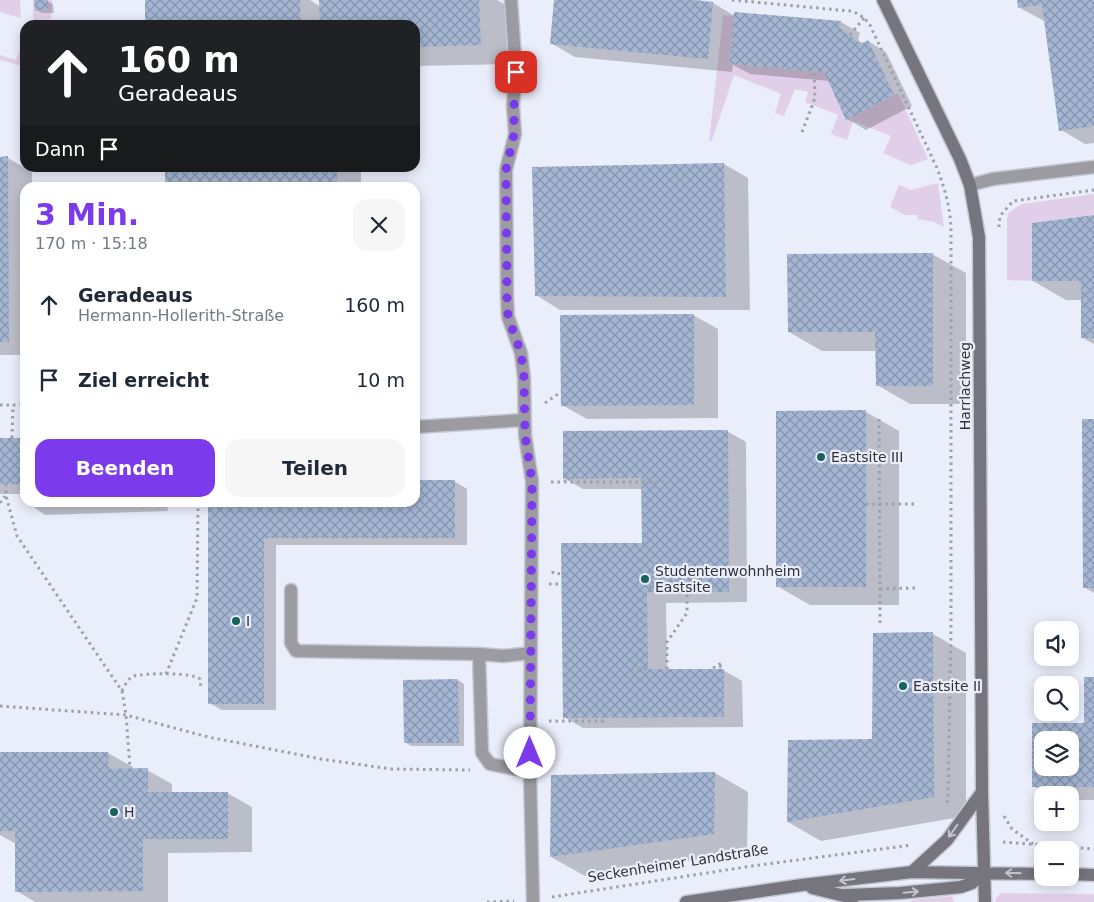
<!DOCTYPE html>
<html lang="de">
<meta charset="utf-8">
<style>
:root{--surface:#fff;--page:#f6f6f7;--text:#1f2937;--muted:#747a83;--accent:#7c3aed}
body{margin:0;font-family:"DejaVu Sans",sans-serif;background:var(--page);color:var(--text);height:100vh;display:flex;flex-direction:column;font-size:19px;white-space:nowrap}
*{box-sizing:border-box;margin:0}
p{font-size:16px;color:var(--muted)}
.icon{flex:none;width:28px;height:28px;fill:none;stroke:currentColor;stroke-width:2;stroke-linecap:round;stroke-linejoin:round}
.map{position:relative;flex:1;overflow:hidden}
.panel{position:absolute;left:20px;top:182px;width:400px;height:325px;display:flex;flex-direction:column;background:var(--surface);border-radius:15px;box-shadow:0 2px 12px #0003}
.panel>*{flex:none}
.guide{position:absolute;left:20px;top:20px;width:400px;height:152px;border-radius:15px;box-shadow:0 2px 12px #0003;background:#202124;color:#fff;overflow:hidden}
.buttons{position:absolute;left:1034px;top:621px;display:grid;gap:10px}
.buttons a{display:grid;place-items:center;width:45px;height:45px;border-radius:10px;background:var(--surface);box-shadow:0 2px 12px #0003;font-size:25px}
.pin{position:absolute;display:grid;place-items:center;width:42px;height:42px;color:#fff;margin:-21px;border-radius:10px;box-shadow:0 2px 8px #0006}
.me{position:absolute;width:55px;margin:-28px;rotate:0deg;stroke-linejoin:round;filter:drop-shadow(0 0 4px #0008)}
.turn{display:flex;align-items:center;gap:18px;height:105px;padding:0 15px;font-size:22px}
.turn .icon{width:65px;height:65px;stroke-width:2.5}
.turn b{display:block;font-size:35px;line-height:42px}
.then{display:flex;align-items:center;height:48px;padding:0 15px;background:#0003;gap:10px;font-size:19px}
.round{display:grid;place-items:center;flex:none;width:52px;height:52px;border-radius:15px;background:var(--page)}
.summary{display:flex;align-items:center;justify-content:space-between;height:85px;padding:0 15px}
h1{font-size:30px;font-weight:600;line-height:38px;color:var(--accent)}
.cta{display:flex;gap:10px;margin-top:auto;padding:10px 15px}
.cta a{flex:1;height:58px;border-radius:15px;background:var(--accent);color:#fff;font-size:20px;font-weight:600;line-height:58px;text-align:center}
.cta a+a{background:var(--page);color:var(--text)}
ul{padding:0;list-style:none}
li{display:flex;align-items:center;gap:15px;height:75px;padding:0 15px}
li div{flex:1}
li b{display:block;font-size:19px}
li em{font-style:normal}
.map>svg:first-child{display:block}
.green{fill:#e1cfea}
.shadow{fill:#0003;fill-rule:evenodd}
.building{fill:url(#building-cross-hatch);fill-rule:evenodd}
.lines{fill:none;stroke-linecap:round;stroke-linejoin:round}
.lane-casing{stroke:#c5c8d3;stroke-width:15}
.street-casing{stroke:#c5c8d3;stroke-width:15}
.secondary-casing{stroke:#c5c8d3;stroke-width:15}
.path{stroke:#9da0a9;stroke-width:3;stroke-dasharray:2.5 4;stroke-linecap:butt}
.lane{stroke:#9c9ba1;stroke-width:12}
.street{stroke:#9c9ba1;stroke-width:12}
.secondary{stroke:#76747c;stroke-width:12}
.oneway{stroke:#c1c3ce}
.route{stroke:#7c3aed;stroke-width:9;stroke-dasharray:0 16.2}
.poi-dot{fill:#18635a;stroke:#eaedfa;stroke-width:2}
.labels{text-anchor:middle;stroke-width:4.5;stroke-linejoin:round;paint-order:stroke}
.street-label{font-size:14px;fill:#323338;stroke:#eaedfa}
.poi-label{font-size:14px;fill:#323338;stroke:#eaedfa;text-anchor:start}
</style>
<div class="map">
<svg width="1094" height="902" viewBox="0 0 1094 902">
<defs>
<pattern id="building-cross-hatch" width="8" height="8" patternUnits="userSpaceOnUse" patternTransform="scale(1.25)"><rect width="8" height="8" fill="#a4b6d3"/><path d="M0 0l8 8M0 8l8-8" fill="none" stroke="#8695ac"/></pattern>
</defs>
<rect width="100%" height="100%" fill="#eaedfa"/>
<path class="green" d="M 0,0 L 20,0 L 21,18 L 0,12 Z
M 33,0 L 34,0 L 35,11 L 48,10 L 48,0 L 52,0 L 51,19 L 33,21 Z
M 723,15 L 734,16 L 730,64 L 824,72 L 846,119 L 898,93 L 928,159 L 911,165 L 883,153 L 891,136 L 853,121 L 847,140 L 831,134 L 838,115 L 805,102 L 808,92 L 795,89 L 784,116 L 775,113 L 781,94 L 734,75 L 712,140 L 709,142 Z
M 21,46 L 25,47 L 25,67 L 0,60 L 0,55 L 16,60 Z
M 938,183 L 944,227 L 934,222 L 917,219 L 918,215 L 905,215 L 890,207 L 899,185 L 911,190 Z
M 1094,194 L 1094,215 L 1032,223 L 1032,281 L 1007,280 L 1007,219 L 1009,212 L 1022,204 Z
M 1001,893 L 1094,894 L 1094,902 L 995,902 L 996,898 Z
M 952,896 L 954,902 L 911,902 L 912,900 Z"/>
<path class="shadow" d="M 146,0 L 310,0 L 321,7 L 321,0 L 497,0 L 512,9 L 514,64 L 415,66 L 415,25 L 146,25 Z
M 555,0 L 682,0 L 713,3 L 735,16 L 735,13 L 841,22 L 860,33 L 858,40 L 864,44 L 868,41 L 886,52 L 912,106 L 866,130 L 847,119 L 829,81 L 750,74 L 733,65 L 732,72 L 575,57 L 551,43 Z
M 1018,0 L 1094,0 L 1094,143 L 1085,144 L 1061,130 L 1046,22 L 1020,8 Z
M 47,1 L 53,4 L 54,13 L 42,13 L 36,10 Z
M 0,158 L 8,158 L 32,172 L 32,188 L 25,188 L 25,355 L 0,355 Z
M 724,164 L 748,178 L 750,310 L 560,310 L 536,295 Z
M 166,168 L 361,168 L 361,188 L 166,188 Z
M 1094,216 L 1094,344 L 1083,338 L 1082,300 L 1066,300 L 1033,281 Z
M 932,254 L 966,273 L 966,404 L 910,404 L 877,385 L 877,351 L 822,351 L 789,332 Z
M 693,315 L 718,329 L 718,418 L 587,419 L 562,405 Z
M 866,412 L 899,431 L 899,605 L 810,605 L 777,586 Z
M 1094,420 L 1094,593 L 1084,587 Z
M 727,431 L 746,442 L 747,602 L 666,603 L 667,670 L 723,670 L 742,681 L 743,727 L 583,728 L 564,717 L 643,544 L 643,489 L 583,489 L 564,478 Z
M 23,439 L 25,440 L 25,494 L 0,494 L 0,440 Z
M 415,481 L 454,481 L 467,489 L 467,545 L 276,545 L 276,710 L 222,710 L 209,703 L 209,502 L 415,502 Z
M 26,502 L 167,502 L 168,511 L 45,515 Z
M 933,634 L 966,653 L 966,816 L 821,841 L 788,822 L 874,740 L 874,635 Z
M 1060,679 L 1066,682 L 1066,685 L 1044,685 Z
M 1094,679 L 1094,800 L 1070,800 L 1070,795 L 1048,795 L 1034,786 L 1033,725 L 1085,724 ZM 1042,740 L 1070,740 L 1070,768 L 1042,768 Z
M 458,680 L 464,684 L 464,746 L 411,746 L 405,742 Z
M 0,753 L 108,753 L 133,767 L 133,770 L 147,770 L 172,784 L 172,794 L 227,793 L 252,807 L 252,852 L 168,853 L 168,902 L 35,902 L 17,891 L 16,844 L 0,835 Z
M 715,773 L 748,792 L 747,852 L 585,876 L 551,857 Z"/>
<path class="building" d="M 34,0 L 48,0 L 48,10 L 35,11 Z
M 145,0 L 300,0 L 301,25 L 145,25 Z
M 319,0 L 479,0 L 481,45 L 415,47 L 415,25 L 320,25 Z
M 554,0 L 695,0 L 713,2 L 708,59 L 550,44 Z
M 1017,0 L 1094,0 L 1094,126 L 1059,131 L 1042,5 L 1018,8 Z
M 734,12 L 841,21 L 840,28 L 861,44 L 868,40 L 894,95 L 846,120 L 824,72 L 730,64 Z
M 8,156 L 9,342 L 0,342 L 0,157 Z
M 724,163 L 726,297 L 535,296 L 532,167 Z
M 165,168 L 337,168 L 337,188 L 165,188 Z
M 1094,215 L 1094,338 L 1081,338 L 1081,281 L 1032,281 L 1032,223 Z
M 933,253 L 933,386 L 876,386 L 875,332 L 788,332 L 787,254 Z
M 694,314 L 694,405 L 561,406 L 560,315 Z
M 866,410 L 866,587 L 776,587 L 776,411 Z
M 1082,419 L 1094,419 L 1094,588 L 1083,588 Z
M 728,430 L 729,592 L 647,592 L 648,669 L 724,669 L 724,717 L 563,718 L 561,543 L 642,543 L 641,478 L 563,479 L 563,431 Z
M 0,438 L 24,438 L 25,484 L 0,484 Z
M 415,480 L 455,480 L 455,538 L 264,538 L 264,704 L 208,704 L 208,502 L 415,502 Z
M 933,632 L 934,797 L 787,822 L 788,740 L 872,739 L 873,633 Z
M 1060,677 L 1060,685 L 1043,685 L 1043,678 Z
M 1084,677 L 1094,677 L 1094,787 L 1032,787 L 1032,723 L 1084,723 ZM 1042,740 L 1070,740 L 1070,768 L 1042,768 Z
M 458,679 L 459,743 L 404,743 L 403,680 Z
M 0,752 L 108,752 L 109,769 L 148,768 L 148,792 L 228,792 L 228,839 L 143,839 L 143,891 L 15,892 L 15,831 L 0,831 Z
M 715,772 L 714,834 L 550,857 L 551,775 Z"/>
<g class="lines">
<defs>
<path id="lane" d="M 513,105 L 515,134 L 506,170 L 507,298 L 508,317 L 521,353 L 524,378 L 525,435 L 532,481 L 530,772 L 533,902
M 415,427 L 524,420
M 291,590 L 291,643 L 296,651 L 479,654 L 503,656 L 531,653
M 479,654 L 482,753 L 490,764 L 530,772"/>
<path id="street" d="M 511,0 L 516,72 L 513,105
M 970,185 L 993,179 L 1094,167"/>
<path id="secondary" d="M 883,0 L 960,159 L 970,185 L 979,237 L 982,792 L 985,902
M 912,872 L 947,840 L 982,792
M 1070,874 L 1094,875
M 812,888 L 853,898
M 845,895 L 900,893 L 961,887 L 972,883 L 984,872
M 686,902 L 802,885 L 912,872 L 1042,874"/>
</defs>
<use href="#lane" class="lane-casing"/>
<use href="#street" class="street-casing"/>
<use href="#secondary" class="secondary-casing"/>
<path class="path" d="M 732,0 L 850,11 L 859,14 L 869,23 L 937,168 C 945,189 951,210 951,232 L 951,625 L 948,800 L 946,805
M 850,35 L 864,18
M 802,132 L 815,98 L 814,71
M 999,227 L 1000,216 L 1013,201 L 1094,190
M 545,403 L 561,392
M 0,405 L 25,405
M 879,419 L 880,624
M 12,438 L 13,405
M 551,482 L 663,482
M 566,482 L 564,480 L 571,478
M 6,484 L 6,496 L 17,536 L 122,691 L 126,715 L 130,768
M 0,503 L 5,496
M 866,504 L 914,504
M 553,571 L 553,573 L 561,574
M 649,581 L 684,581 L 683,586 L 649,586
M 549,584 L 562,584
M 880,589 L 915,588
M 713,668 L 722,663 L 719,669
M 631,669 L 648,669
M 667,669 L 667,642 L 687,613 L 687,592
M 166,674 L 197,598 L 198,502
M 122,691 C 125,685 128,678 134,676 C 145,673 192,672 200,679 L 201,689
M 0,706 L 126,715 L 208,737 L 321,759 L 391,769 L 470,770
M 549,721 L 603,721 L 603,718
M 1004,816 L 1012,829 L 1033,844
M 1003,842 L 1094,849
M 552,897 L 752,866 L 912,845
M 487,902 L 514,901"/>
<use href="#lane" class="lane"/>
<use href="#street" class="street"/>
<use href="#secondary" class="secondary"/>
</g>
<defs><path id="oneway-shaft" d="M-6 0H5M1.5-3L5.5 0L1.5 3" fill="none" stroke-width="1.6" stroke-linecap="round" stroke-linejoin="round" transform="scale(1.25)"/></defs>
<g class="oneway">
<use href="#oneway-shaft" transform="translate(953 831) rotate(125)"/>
<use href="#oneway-shaft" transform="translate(1013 873) rotate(-179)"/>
<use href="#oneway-shaft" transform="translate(847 880) rotate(173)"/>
<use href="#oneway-shaft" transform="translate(911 892) rotate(-5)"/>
</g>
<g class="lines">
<path class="route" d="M 516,72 L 514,105 L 514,134 L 506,170 L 507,298 L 508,317 L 521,353 L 524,378 L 525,435 L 532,481 L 530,753"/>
</g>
<g class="poi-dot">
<circle cx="821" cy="457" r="5"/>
<circle cx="645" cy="579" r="5"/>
<circle cx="236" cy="621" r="5"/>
<circle cx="903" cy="686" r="5"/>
<circle cx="114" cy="812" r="5"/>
</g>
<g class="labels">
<g class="street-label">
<text transform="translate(965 386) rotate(-90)" y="5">Harrlachweg</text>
<text transform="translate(678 863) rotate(-9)" y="5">Seckenheimer Landstraße</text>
</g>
<g class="poi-label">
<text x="831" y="462">Eastsite III</text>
<text x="655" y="576">Studentenwohnheim<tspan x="655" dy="16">Eastsite</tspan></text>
<text x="246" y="626">I</text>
<text x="913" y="691">Eastsite II</text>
<text x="124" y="817">H</text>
</g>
</g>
</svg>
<div class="buttons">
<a><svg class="icon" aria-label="sound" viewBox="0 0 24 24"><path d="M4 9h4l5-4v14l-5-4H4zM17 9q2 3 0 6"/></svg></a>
<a><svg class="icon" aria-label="search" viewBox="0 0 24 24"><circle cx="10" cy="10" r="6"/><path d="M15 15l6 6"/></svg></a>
<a><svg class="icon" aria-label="layers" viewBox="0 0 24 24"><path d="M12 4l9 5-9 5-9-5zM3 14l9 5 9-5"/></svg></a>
<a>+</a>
<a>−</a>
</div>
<div class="pin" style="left:516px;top:72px;background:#d93025"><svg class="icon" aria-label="arrive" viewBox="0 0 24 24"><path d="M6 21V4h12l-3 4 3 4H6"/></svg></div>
<svg class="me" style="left:530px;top:753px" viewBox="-20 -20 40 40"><circle r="19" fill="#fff"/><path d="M0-13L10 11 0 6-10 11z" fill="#7c3aed"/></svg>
<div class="guide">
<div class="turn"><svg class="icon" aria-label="ahead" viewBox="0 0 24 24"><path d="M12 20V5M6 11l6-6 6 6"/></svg><div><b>160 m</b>Geradeaus</div></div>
<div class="then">Dann<svg class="icon" aria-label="arrive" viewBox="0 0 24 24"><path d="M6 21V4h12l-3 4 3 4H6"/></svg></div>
</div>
<section class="panel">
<div class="summary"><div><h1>3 Min.</h1><p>170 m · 15:18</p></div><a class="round"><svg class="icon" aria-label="close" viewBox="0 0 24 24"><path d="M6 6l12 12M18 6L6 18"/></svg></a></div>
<ul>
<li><svg class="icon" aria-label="ahead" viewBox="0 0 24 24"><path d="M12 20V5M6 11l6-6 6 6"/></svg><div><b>Geradeaus</b><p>Hermann-Hollerith-Straße</p></div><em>160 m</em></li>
<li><svg class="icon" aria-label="arrive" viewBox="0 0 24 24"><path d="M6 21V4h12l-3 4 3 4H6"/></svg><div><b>Ziel erreicht</b></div><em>10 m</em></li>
</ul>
<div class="cta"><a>Beenden</a><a>Teilen</a></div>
</section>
</div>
